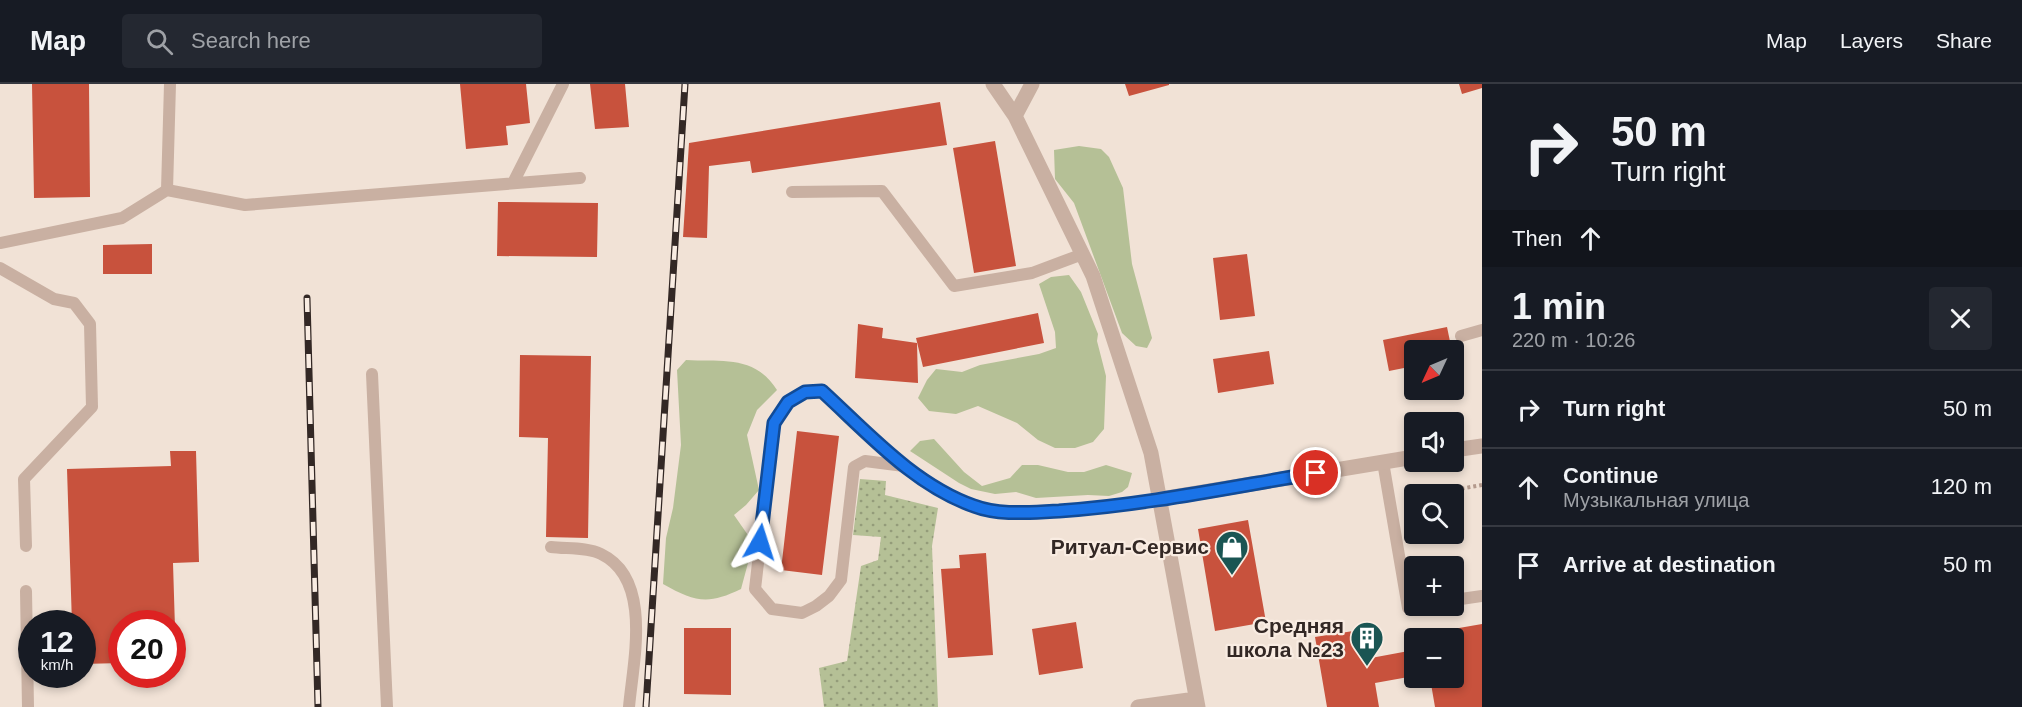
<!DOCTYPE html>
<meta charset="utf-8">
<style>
:root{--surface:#171b24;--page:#242831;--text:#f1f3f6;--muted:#9ea1a6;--line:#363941}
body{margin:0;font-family:Helvetica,sans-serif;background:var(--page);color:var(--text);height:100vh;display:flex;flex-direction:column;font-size:22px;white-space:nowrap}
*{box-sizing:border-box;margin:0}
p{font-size:20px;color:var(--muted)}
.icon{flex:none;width:33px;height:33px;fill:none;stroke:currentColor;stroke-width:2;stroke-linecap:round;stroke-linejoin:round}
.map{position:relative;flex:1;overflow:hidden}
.sheet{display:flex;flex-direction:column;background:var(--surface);width:540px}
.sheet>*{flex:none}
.top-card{background:#171b24;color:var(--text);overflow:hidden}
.needle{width:39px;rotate:226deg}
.buttons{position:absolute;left:1404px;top:256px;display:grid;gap:12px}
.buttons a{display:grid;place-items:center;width:60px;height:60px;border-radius:6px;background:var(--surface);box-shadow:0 3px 9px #0003;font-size:30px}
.speed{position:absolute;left:18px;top:526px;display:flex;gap:12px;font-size:30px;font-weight:700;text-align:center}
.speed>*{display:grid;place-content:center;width:78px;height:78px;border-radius:50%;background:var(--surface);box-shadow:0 3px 9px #0003;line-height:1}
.speed small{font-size:15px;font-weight:400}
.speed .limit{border:9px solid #d22;background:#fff;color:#111}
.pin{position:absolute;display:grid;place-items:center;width:51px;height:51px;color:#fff;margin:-26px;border:3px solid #fff;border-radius:50%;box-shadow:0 2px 6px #0007}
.me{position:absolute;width:66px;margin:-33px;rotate:6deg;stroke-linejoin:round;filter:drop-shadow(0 0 4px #0008)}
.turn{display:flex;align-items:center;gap:21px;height:126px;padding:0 30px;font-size:27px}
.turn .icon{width:78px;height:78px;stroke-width:2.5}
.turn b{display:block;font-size:42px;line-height:51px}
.then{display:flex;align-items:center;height:57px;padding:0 30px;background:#0003;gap:12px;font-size:22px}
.round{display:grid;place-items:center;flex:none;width:63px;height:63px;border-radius:6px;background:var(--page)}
.headline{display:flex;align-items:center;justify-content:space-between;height:102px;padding:0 30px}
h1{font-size:36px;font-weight:700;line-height:45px}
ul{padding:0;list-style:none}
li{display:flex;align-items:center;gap:18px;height:78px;padding:0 30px;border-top:2px solid var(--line)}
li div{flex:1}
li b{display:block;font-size:22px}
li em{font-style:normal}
header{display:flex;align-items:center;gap:36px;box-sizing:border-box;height:84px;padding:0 30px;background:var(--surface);border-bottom:2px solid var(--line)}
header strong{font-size:28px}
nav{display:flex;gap:33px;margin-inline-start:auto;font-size:21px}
.search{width:420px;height:54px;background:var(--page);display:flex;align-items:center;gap:15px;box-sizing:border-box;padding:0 21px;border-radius:6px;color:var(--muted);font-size:22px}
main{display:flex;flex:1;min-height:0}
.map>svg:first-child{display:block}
.grass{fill:#b5c096}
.park{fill:url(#park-dots)}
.building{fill:#c8523d}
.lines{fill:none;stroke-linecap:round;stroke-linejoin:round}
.path{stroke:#b49a8d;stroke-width:4;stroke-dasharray:3 3;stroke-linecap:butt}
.service{stroke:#c9b0a2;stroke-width:12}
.minor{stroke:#c9b0a2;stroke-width:15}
.rail-casing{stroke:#332825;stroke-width:7}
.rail{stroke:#f9ece2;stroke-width:4.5;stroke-dasharray:14;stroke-linecap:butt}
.route-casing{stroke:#114b97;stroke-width:15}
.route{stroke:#1a73e8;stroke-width:10}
.labels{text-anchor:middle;stroke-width:4.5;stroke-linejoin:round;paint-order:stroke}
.poi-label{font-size:21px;font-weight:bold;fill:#332825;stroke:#f9ece2;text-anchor:end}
</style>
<header>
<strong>Map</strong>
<div class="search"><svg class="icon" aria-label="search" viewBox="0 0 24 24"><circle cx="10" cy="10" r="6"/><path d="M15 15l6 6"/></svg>Search here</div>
<nav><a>Map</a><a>Layers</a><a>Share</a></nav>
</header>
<main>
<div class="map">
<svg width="1482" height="623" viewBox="0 0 1482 623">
<defs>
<pattern id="park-dots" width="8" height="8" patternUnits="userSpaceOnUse" patternTransform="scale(1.5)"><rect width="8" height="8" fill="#b5c096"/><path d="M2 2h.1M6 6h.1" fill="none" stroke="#949c7a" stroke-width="1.8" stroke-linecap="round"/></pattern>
</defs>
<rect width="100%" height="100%" fill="#f1e2d6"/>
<path class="grass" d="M 1079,62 L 1101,65 L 1109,73 L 1123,104 L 1132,180 L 1152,254 L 1147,264 L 1136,262 L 1122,249 L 1074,119 L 1055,95 L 1054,66 Z
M 1069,191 L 1081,208 L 1098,250 L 1097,257 L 1106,292 L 1104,345 L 1093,358 L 1075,364 L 1055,364 L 1038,356 L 1017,339 L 978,322 L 956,330 L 929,327 L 918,314 L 927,296 L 936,285 L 962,288 L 980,281 L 1039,270 L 1056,264 L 1055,248 L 1039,200 L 1051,193 Z
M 686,276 C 723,278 755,271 777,306 L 757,326 L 747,351 L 759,406 L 746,421 L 734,431 L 750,454 L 748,479 L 741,505 C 708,521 695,518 663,500 L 666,454 L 673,424 L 681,361 L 677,286 Z
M 934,355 L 964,388 L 982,402 L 1010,394 L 1022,381 L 1038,381 L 1068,388 L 1084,388 L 1106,381 L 1132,389 L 1128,403 L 1122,408 L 1109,412 L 1088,411 L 1036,414 L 1016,408 L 995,410 L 971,405 L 959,399 L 910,367 L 920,357 Z"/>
<path class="park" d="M 860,395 L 886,397 L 885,411 L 938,424 L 932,462 L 938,623 L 824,623 L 819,584 L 847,577 L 861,482 L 878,476 L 881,453 L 853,451 Z"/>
<path class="building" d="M 32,0 L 89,0 L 90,113 L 34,114 Z
M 460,0 L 526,0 L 530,39 L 506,42 L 508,61 L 466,65 Z
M 590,0 L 625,0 L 629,43 L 595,45 Z
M 1125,0 L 1169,0 L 1169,1 L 1129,12 Z
M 1459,0 L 1482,0 L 1482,4 L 1462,10 Z
M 940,18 L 947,61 L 752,89 L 750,77 L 709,82 L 707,154 L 683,153 L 689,59 Z
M 995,57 L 1016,182 L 974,189 L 953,64 Z
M 498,118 L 598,119 L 597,173 L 497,172 Z
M 152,160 L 152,190 L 103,190 L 103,161 Z
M 1247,170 L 1255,232 L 1220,236 L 1213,174 Z
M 1038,229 L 1044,259 L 923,283 L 916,254 Z
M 858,240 L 883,244 L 882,254 L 917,259 L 918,299 L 855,294 Z
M 1447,243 L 1452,267 L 1414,267 L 1414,282 L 1389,287 L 1383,256 Z
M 1269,267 L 1274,300 L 1218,309 L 1213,275 Z
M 520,271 L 591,272 L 588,454 L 546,453 L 548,354 L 519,353 Z
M 797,347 L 839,352 L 822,491 L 781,486 Z
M 170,367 L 196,367 L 199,478 L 173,479 L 176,577 L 172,577 L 172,540 L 122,540 L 122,579 L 82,580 L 82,540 L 72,540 L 67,385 L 171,382 Z
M 1248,436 L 1266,538 L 1215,547 L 1198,445 Z
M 986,469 L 993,571 L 948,574 L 941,485 L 960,484 L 959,471 Z
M 1076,538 L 1083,584 L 1039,591 L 1032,545 Z
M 1482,540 L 1482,623 L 1435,623 L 1430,594 L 1454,594 L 1454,555 L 1437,555 L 1436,548 Z
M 684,544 L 731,544 L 731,611 L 684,610 Z
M 1366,545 L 1371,574 L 1414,566 L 1414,592 L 1375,599 L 1379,623 L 1327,623 L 1315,553 Z"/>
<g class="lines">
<path class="path" d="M 1426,411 L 1482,401
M 1405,415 L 1414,413"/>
<path class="service" d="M 513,99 L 563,0
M 167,106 L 245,121 L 580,94
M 792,108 L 882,107 L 954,202 L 1032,189 L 1083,170
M 0,159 L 122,134 L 167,106 L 170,0
M 0,184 L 54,215 L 74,219 L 90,240 L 92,323 L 24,395 L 26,462
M 1461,252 L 1482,246
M 372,290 L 387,623
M 1383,378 L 1408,524 L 1421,522
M 904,382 L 865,377 L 854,383 L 841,496 L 829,512 L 816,522 L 802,529 L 772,525 L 755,505 L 774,339 C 788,316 795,307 822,307 C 865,346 919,404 974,423 C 1022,438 1111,422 1161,415
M 551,463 C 566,465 587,463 601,470 C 653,495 633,578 629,623
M 26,507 L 28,623
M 1454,516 L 1482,512"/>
<path class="minor" d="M 993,0 L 1015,32 L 1093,192 L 1151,369 L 1198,623
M 1015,32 L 1032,0
M 1454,366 L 1482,362
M 1161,415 L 1414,373
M 1138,623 L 1196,615"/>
<defs>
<path id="rail" d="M 307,214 L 318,623
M 646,623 L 685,0"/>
</defs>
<use href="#rail" class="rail-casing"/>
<use href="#rail" class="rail"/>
</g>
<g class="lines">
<defs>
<path id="route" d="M 760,458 L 774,339 L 788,318 L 805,308 L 822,307 C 868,349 914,401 974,422 C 1000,432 1032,428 1059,427 C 1146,421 1231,403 1316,389"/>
</defs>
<use href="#route" class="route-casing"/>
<use href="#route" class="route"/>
</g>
<defs>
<symbol id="shop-pin" viewBox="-11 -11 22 30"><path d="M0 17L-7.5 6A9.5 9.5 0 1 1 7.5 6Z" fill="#1a5553" stroke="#f9ece2"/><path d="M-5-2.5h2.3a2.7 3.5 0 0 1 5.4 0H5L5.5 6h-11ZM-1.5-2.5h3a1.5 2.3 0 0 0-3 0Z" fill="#fff"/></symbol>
<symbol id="building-pin" viewBox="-11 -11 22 30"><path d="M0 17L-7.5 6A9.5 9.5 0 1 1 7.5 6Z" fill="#1a5553" stroke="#f9ece2"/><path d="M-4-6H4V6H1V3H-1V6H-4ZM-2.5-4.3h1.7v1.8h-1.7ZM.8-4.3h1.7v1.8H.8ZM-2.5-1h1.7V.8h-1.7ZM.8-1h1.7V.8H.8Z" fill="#fff"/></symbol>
</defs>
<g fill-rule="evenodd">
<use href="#shop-pin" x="1213" y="444" width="38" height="52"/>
<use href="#building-pin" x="1348" y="535" width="38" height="52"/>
</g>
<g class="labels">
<g class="poi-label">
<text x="1209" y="470">Ритуал-Сервис</text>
<text x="1344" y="549">Средняя<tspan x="1344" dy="24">школа №23</tspan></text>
</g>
</g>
</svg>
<div class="buttons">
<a><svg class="needle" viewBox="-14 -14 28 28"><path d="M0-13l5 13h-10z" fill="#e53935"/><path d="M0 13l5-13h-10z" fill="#9ea1a6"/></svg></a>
<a><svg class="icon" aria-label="sound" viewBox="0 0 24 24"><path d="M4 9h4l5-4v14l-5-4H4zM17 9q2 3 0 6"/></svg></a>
<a><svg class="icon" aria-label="search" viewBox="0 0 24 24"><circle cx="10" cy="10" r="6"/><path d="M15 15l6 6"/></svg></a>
<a>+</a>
<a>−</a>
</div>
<div class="speed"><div>12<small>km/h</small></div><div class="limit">20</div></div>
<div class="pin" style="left:1316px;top:389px;background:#d93025"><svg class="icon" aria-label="arrive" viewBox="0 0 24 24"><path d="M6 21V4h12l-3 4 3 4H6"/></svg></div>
<svg class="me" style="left:760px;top:458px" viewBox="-20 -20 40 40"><path d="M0-17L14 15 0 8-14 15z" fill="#1a73e8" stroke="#fff" stroke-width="4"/></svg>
</div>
<section class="sheet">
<div class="top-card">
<div class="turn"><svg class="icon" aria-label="right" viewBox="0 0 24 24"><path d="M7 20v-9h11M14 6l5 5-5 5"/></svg><div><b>50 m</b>Turn right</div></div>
<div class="then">Then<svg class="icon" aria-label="ahead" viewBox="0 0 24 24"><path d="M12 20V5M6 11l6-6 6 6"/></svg></div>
</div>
<div class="headline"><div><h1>1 min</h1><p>220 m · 10:26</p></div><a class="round"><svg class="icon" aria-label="close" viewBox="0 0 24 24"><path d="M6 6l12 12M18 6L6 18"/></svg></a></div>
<ul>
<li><svg class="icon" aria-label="right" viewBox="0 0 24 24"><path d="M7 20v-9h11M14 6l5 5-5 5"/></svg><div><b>Turn right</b></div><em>50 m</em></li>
<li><svg class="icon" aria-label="ahead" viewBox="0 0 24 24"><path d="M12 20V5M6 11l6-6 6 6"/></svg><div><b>Continue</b><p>Музыкальная улица</p></div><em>120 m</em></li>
<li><svg class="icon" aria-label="arrive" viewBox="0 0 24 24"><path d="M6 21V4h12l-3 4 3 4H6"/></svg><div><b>Arrive at destination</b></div><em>50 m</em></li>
</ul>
</section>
</main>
